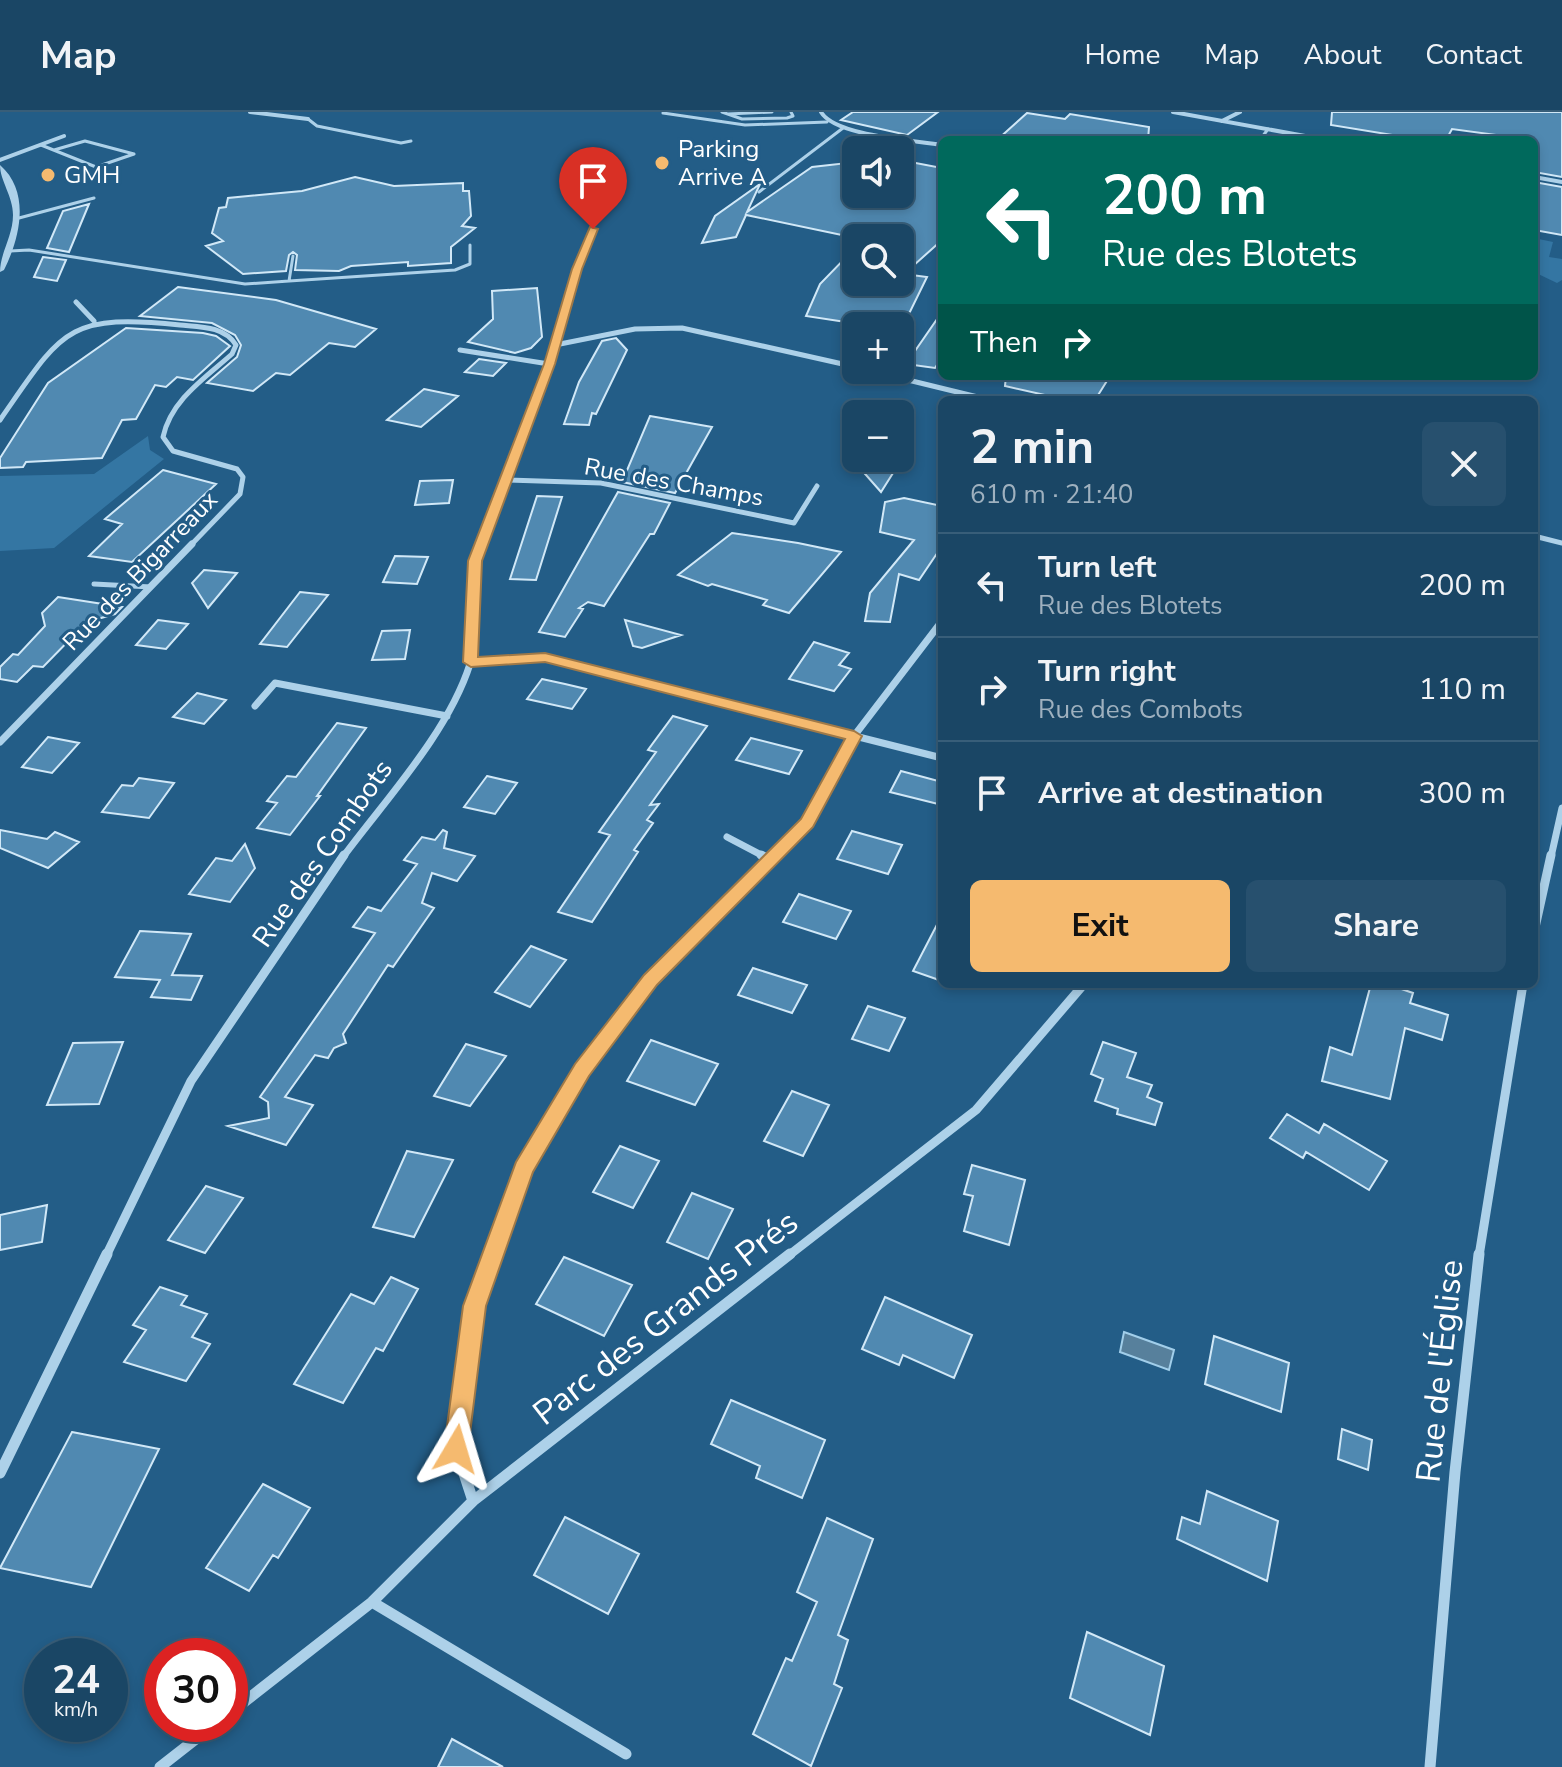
<!DOCTYPE html>
<meta charset="utf-8">
<style>
:root{--surface:#1a4665;--page:#27506e;--text:#f1f3f6;--muted:#9fb1bf;--line:#385e79;--accent:#f5ba6f}
body{margin:0;font-family:"Nunito Sans",sans-serif;background:var(--page);color:var(--text);height:100vh;display:flex;flex-direction:column;font-size:30px;white-space:nowrap}
*{box-sizing:border-box;margin:0}
p{font-size:26px;color:var(--muted)}
.icon{flex:none;width:44px;height:44px;fill:none;stroke:currentColor;stroke-width:2;stroke-linecap:round;stroke-linejoin:round}
.map{position:relative;flex:1;overflow:hidden}
.panel{position:absolute;left:938px;top:284px;width:600px;height:592px;display:flex;flex-direction:column;background:var(--surface);border-radius:12px;box-shadow:0 4px 12px #0003,0 0 0 2px var(--line)}
.panel>*{flex:none}
.banner{position:absolute;left:938px;top:24px;width:600px;height:244px;border-radius:12px;box-shadow:0 4px 12px #0003,0 0 0 2px var(--line);background:#00695c;color:#fff;overflow:hidden}
.buttons{position:absolute;left:842px;top:24px;display:grid;gap:16px}
.buttons a{display:grid;place-items:center;width:72px;height:72px;border-radius:12px;background:var(--surface);box-shadow:0 4px 12px #0003,0 0 0 2px var(--line);font-size:40px}
.speed{position:absolute;left:24px;top:1526px;display:flex;gap:16px;font-size:40px;font-weight:700;text-align:center}
.speed>*{display:grid;place-content:center;width:104px;height:104px;border-radius:50%;background:var(--surface);box-shadow:0 4px 12px #0003,0 0 0 2px var(--line);line-height:1}
.speed small{font-size:20px;font-weight:400}
.speed .limit{border:12px solid #d22;background:#fff;color:#111}
.pin{position:absolute;display:grid;place-items:center;width:68px;height:68px;color:#fff;margin:-82px -34px;border-radius:50% 50% 50% 0;rotate:-45deg;box-shadow:0 0 8px #0007}
.pin .icon{rotate:45deg}
.me{position:absolute;width:88px;margin:-44px;rotate:7deg;stroke-linejoin:round;filter:drop-shadow(0 0 6px #0008)}
.turn{display:flex;align-items:center;gap:28px;height:168px;padding:0 32px;font-size:36px}
.turn .icon{width:104px;height:104px;stroke-width:2.5}
.turn b{display:block;font-size:56px;line-height:68px}
.then{display:flex;align-items:center;height:76px;padding:0 32px;background:#0003;gap:16px;font-size:30px}
.round{display:grid;place-items:center;flex:none;width:84px;height:84px;border-radius:12px;background:var(--page)}
.headline{display:flex;align-items:center;justify-content:space-between;height:136px;padding:0 32px}
h1{font-size:48px;font-weight:700;line-height:60px}
.cta{display:flex;gap:16px;margin-top:auto;padding:16px 32px}
.cta a{flex:1;height:92px;border-radius:12px;background:var(--accent);color:#111;font-size:32px;font-weight:700;line-height:92px;text-align:center}
.cta a+a{background:var(--page);color:var(--text)}
ul{padding:0;list-style:none}
li{display:flex;align-items:center;gap:24px;height:104px;padding:0 32px;border-top:2px solid var(--line)}
li div{flex:1}
li b{display:block;font-size:30px}
li em{font-style:normal}
header{display:flex;align-items:center;gap:48px;box-sizing:border-box;height:112px;padding:0 40px;background:var(--surface);border-bottom:2px solid var(--line)}
header strong{font-size:38px}
nav{display:flex;gap:44px;margin-inline-start:auto;font-size:28px}
.map>svg:first-child{display:block}
.green{fill:#3476a3}
.water{fill:#57809c;stroke:#a1ceea;stroke-width:2}
.building{fill:#5089b1;stroke:#d1e8f7;stroke-width:2}
.lines{fill:none;stroke-linecap:round;stroke-linejoin:round}
.service-far1{stroke:#add1e9;stroke-width:3}
.service{stroke:#add1e9;stroke-width:5}
.minor-far4{stroke:#add1e9;stroke-width:4}
.minor-far3{stroke:#add1e9;stroke-width:5}
.minor-far2{stroke:#add1e9;stroke-width:7}
.minor-far1{stroke:#add1e9;stroke-width:9}
.minor{stroke:#add1e9;stroke-width:11}
.tertiary{fill:#add1e9;fill-rule:evenodd}
.route{fill:#f5ba6f;stroke:#9f7948;stroke-width:2}
.poi-dot{fill:#f5ba6f;stroke:#235d87;stroke-width:3}
.labels{text-anchor:middle;stroke-width:6;stroke-linejoin:round;paint-order:stroke}
.far-poi-label{font-size:24px;fill:#fff;stroke:#235d87;text-anchor:start}
.far-street-label{font-size:24px;fill:#fff;stroke:#235d87}
.street-label{font-size:28px;fill:#fff;stroke:#235d87}
.near-street-label{font-size:34px;fill:#fff;stroke:#235d87}
</style>
<header>
<strong>Map</strong>
<nav><a>Home</a><a>Map</a><a>About</a><a>Contact</a></nav>
</header>
<div class="map">
<svg width="1562" height="1655" viewBox="0 0 1562 1655">
<rect width="100%" height="100%" fill="#235d87"/>
<path class="green" d="M 1534,126 L 1553,130 L 1549,145 L 1562,147 L 1562,168 L 1557,171 L 1534,160 Z
M 148,324 L 150,338 L 164,347 L 54,436 L 0,439 L 0,364 L 94,362 Z"/>
<path class="water" d="M 1124,1220 L 1174,1238 L 1169,1258 L 1120,1240 Z"/>
<path class="building" d="M 853,0 L 938,0 L 907,23 L 841,8 Z
M 1332,0 L 1562,0 L 1562,65 L 1534,60 L 1534,28 L 1452,17 L 1446,28 L 1423,28 L 1331,13 Z
M 1027,1 L 1065,7 L 1070,2 L 1149,15 L 1148,28 L 997,28 Z
M 900,48 L 942,56 L 942,128 L 904,162 L 927,165 L 903,214 L 872,214 L 806,204 L 820,172 L 856,135 L 856,170 L 900,170 L 900,126 L 856,126 L 746,103 L 736,125 L 702,131 L 715,104 L 760,72 L 747,100 L 812,55 L 856,50 L 856,82 L 900,82 Z
M 355,65 L 394,74 L 463,71 L 463,79 L 469,79 L 471,104 L 462,114 L 475,116 L 451,135 L 451,151 L 408,154 L 408,150 L 351,154 L 339,159 L 295,158 L 297,143 L 293,140 L 289,143 L 286,159 L 243,162 L 206,134 L 223,129 L 212,121 L 219,96 L 226,95 L 228,86 L 302,79 Z
M 1534,70 L 1562,75 L 1562,123 L 1534,118 Z
M 89,92 L 69,140 L 47,136 L 63,99 Z
M 43,145 L 66,148 L 57,169 L 34,165 Z
M 178,175 L 276,188 L 376,217 L 355,235 L 329,231 L 290,263 L 276,261 L 253,279 L 207,271 L 237,245 L 241,233 L 235,223 L 212,211 L 140,204 Z
M 537,176 L 542,225 L 531,236 L 515,241 L 468,230 L 493,207 L 492,179 Z
M 942,200 L 942,245 L 935,256 L 906,252 Z
M 126,216 L 203,221 L 216,224 L 230,234 L 193,268 L 177,265 L 166,275 L 155,273 L 136,307 L 122,308 L 102,346 L 26,350 L 23,355 L 0,356 L 0,346 L 48,271 Z
M 616,226 L 627,238 L 596,302 L 592,301 L 589,313 L 564,312 L 579,270 L 602,229 Z
M 479,247 L 506,251 L 493,264 L 465,260 Z
M 1006,264 L 1110,264 L 1095,288 L 1067,288 L 1005,274 Z
M 424,277 L 458,284 L 421,315 L 387,308 Z
M 650,304 L 712,315 L 675,381 L 622,370 Z
M 851,346 L 880,346 L 900,350 L 881,380 Z
M 163,358 L 216,372 L 132,450 L 89,444 L 122,412 L 105,407 Z
M 453,368 L 449,391 L 415,393 L 420,369 Z
M 618,380 L 670,391 L 654,422 L 650,422 L 604,494 L 588,490 L 579,496 L 583,497 L 565,525 L 539,520 Z
M 537,384 L 562,385 L 536,468 L 510,467 Z
M 904,386 L 942,394 L 942,434 L 919,468 L 899,462 L 890,510 L 865,509 L 870,481 L 914,428 L 880,420 L 885,390 Z
M 732,421 L 798,431 L 841,440 L 789,501 L 763,493 L 767,488 L 712,472 L 708,474 L 678,463 Z
M 395,444 L 428,445 L 417,472 L 383,470 Z
M 204,458 L 237,461 L 208,496 L 192,471 Z
M 300,480 L 328,483 L 287,535 L 260,532 Z
M 58,485 L 122,495 L 115,502 L 87,510 L 43,555 L 33,554 L 17,570 L 0,567 L 0,555 L 13,542 L 18,543 L 45,514 L 42,501 Z
M 158,508 L 188,512 L 166,537 L 136,533 Z
M 625,508 L 681,523 L 642,536 L 633,534 Z
M 410,518 L 405,547 L 372,548 L 382,519 Z
M 814,530 L 849,541 L 839,553 L 851,557 L 834,579 L 789,567 Z
M 542,567 L 565,572 L 586,577 L 572,597 L 527,587 Z
M 197,581 L 226,588 L 204,612 L 173,605 Z
M 673,604 L 707,614 L 650,693 L 659,692 L 647,708 L 653,711 L 634,738 L 638,740 L 592,810 L 558,800 L 610,723 L 599,720 L 656,640 L 648,638 Z
M 337,611 L 366,616 L 317,684 L 320,684 L 290,723 L 257,716 L 277,691 L 267,689 L 287,664 L 296,665 Z
M 48,625 L 79,631 L 52,661 L 22,655 Z
M 751,626 L 802,639 L 789,662 L 736,648 Z
M 901,659 L 942,670 L 942,693 L 890,680 Z
M 487,664 L 517,671 L 495,702 L 464,695 Z
M 139,666 L 174,671 L 149,706 L 102,700 L 122,673 L 133,674 Z
M 0,718 L 47,727 L 55,720 L 79,730 L 48,756 L 0,736 Z
M 443,718 L 447,720 L 444,736 L 475,744 L 457,769 L 432,761 L 422,791 L 434,796 L 393,855 L 388,853 L 343,922 L 346,931 L 334,936 L 328,946 L 315,943 L 285,985 L 313,993 L 286,1033 L 228,1014 L 269,1006 L 268,990 L 260,985 L 375,821 L 353,815 L 368,795 L 381,799 L 417,752 L 404,748 L 422,725 L 435,728 Z
M 852,719 L 902,733 L 888,762 L 837,747 Z
M 245,732 L 255,756 L 230,790 L 189,782 L 216,746 L 232,749 Z
M 799,782 L 851,799 L 836,827 L 783,810 Z
M 942,803 L 942,869 L 913,859 Z
M 140,819 L 191,822 L 172,863 L 202,864 L 191,888 L 151,885 L 160,868 L 115,865 Z
M 531,834 L 566,848 L 530,895 L 495,880 Z
M 753,856 L 807,873 L 792,901 L 738,883 Z
M 1371,872 L 1387,872 L 1413,881 L 1410,891 L 1448,903 L 1442,928 L 1405,916 L 1390,987 L 1322,969 L 1330,935 L 1352,943 Z
M 868,894 L 905,906 L 889,939 L 852,927 Z
M 651,928 L 718,952 L 695,993 L 627,969 Z
M 123,930 L 99,992 L 47,993 L 73,931 Z
M 1103,930 L 1136,941 L 1127,965 L 1152,973 L 1147,985 L 1162,991 L 1155,1013 L 1117,1002 L 1118,997 L 1095,989 L 1103,967 L 1091,962 Z
M 466,932 L 506,944 L 470,994 L 434,984 Z
M 792,979 L 829,993 L 803,1044 L 764,1029 Z
M 1287,1002 L 1319,1021 L 1324,1012 L 1387,1049 L 1369,1078 L 1306,1040 L 1303,1046 L 1270,1026 Z
M 620,1034 L 659,1049 L 633,1096 L 593,1080 Z
M 407,1039 L 453,1048 L 414,1125 L 373,1115 Z
M 972,1053 L 1025,1068 L 1009,1133 L 964,1119 L 973,1084 L 964,1082 Z
M 206,1074 L 243,1086 L 205,1141 L 168,1128 Z
M 692,1081 L 733,1097 L 708,1147 L 667,1130 Z
M 47,1093 L 42,1130 L 0,1138 L 0,1103 Z
M 564,1145 L 632,1173 L 604,1224 L 536,1192 Z
M 391,1165 L 418,1177 L 383,1239 L 376,1236 L 343,1291 L 294,1272 L 351,1182 L 374,1192 Z
M 160,1175 L 187,1184 L 181,1193 L 207,1202 L 192,1225 L 210,1232 L 186,1269 L 124,1250 L 146,1218 L 133,1213 Z
M 885,1185 L 972,1223 L 954,1266 L 903,1243 L 899,1253 L 862,1237 Z
M 1214,1224 L 1289,1251 L 1281,1300 L 1205,1272 Z
M 731,1288 L 825,1328 L 802,1386 L 756,1366 L 760,1354 L 711,1332 Z
M 1342,1317 L 1372,1328 L 1368,1358 L 1338,1347 Z
M 72,1320 L 159,1337 L 91,1475 L 0,1456 Z
M 263,1372 L 310,1396 L 278,1446 L 273,1443 L 249,1479 L 206,1456 Z
M 1207,1379 L 1278,1409 L 1267,1469 L 1177,1427 L 1182,1405 L 1200,1412 Z
M 565,1405 L 639,1442 L 608,1502 L 534,1463 Z
M 827,1406 L 873,1427 L 838,1523 L 848,1528 L 834,1572 L 842,1576 L 811,1654 L 753,1622 L 786,1546 L 792,1549 L 817,1490 L 797,1480 Z
M 1087,1520 L 1164,1554 L 1150,1623 L 1070,1586 Z
M 452,1627 L 503,1655 L 438,1655 Z"/>
<g class="lines">
<path class="service-far1" d="M 722,0 L 742,7 L 787,6 L 793,4 L 791,0
M 663,1 L 745,13 L 827,10
M 728,2 L 772,0
M 308,7 L 317,14 L 401,31 L 411,29
M 1260,28 L 1268,17
M 41,33 L 96,55 L 134,42 L 85,29 L 54,38
M 759,80 L 843,16
M 19,106 L 94,86
M 10,139 L 29,138 L 245,172 L 289,169 L 293,144
M 289,169 L 455,158 L 470,152 L 470,133"/>
<path class="service" d="M 94,472 L 151,475"/>
<path class="minor-far4" d="M 250,0 L 308,7
M 821,0 C 835,24 913,28 942,33
M 1173,0 L 1327,28
M 1222,9 L 1240,0
M 0,48 L 64,24
M 1534,65 L 1562,70
M 567,191 L 593,117"/>
<path class="minor-far3" d="M 76,190 L 94,209
M 555,233 L 635,217 L 682,216 L 856,255
M 460,238 L 549,252
M 867,258 L 990,288
M 0,308 C 62,219 66,201 180,213 C 200,215 224,214 236,233 L 232,242 C 205,266 171,288 163,325 L 173,339 L 237,357 L 243,365 L 240,382 L 190,434
M 505,368 L 601,371 L 794,411 L 817,374
M 1534,424 L 1562,431
M 481,434 L 549,252 L 568,189"/>
<path class="minor-far2" d="M 471,550 L 545,546 L 942,646
M 255,594 L 275,571 L 447,604
M 0,630 L 192,432
M 727,725 L 765,745
M 343,745 C 386,687 448,621 470,552 C 482,515 467,471 481,432
M 773,745 L 807,711 L 854,624 L 942,509
M 1551,745 L 1562,696"/>
<path class="minor-far1" d="M 761,743 L 770,748
M 1534,820 L 1551,743
M 106,1144 L 191,969 L 344,743
M 492,1144 L 523,1057 L 582,958 L 651,868 L 775,743
M 788,1144 L 976,998 L 1084,872
M 1479,1144 L 1523,872"/>
<path class="minor" d="M 0,1361 L 107,1142
M 473,1389 L 456,1337 L 475,1194 L 493,1142
M 372,1490 L 626,1642
M 230,1601 L 372,1490 L 473,1389 L 790,1142
M 160,1655 L 215,1612
M 1430,1655 L 1455,1360 L 1479,1142"/>
<path class="tertiary" d="M 0,53 C 31,80 20,126 4,158 L 0,160 C 0,141 13,124 13,103 C 13,84 0,69 0,53 Z"/>
</g>
<path class="route" d="M 590,115 L 598,117 L 582,157 L 555,252 L 482,449 L 478,545 L 545,541 L 854,619 L 862,624 L 813,715 L 657,873 L 589,964 L 533,1060 L 486,1194 L 468,1337 L 465,1345 L 456,1349 L 448,1345 L 444,1337 L 463,1194 L 516,1050 L 575,952 L 644,863 L 801,707 L 845,627 L 545,550 L 471,555 L 463,550 L 468,449 L 544,252 L 572,157 Z"/>
<g class="poi-dot">
<circle cx="662" cy="51" r="8"/>
<circle cx="48" cy="63" r="8"/>
</g>
<g class="labels">
<g class="far-poi-label">
<text x="678" y="45">Parking<tspan x="678" dy="28">Arrive A</tspan></text>
<text x="64" y="71">GMH</text>
</g>
<g class="far-street-label">
<text transform="translate(674 370) rotate(10)" y="8">Rue des Champs</text>
<text transform="translate(140 459) rotate(-46)" y="8">Rue des Bigarreaux</text>
</g>
<g class="street-label">
<text transform="translate(322 741) rotate(-55)" y="10">Rue des Combots</text>
</g>
<g class="near-street-label">
<text transform="translate(665 1205) rotate(-38)" y="12">Parc des Grands Prés</text>
<text transform="translate(1439 1259) rotate(-84)" y="12">Rue de l'Église</text>
</g>
</g>
</svg>
<div class="buttons">
<a><svg class="icon" aria-label="sound" viewBox="0 0 24 24"><path d="M4 9h4l5-4v14l-5-4H4zM17 9q2 3 0 6"/></svg></a>
<a><svg class="icon" aria-label="search" viewBox="0 0 24 24"><circle cx="10" cy="10" r="6"/><path d="M15 15l6 6"/></svg></a>
<a>+</a>
<a>−</a>
</div>
<div class="speed"><div>24<small>km/h</small></div><div class="limit">30</div></div>
<div class="pin" style="left:593px;top:117px;background:#d93025"><svg class="icon" aria-label="arrive" viewBox="0 0 24 24"><path d="M6 21V4h12l-3 4 3 4H6"/></svg></div>
<svg class="me" style="left:456px;top:1337px" viewBox="-20 -20 40 40"><path d="M0-17L14 15 0 8-14 15z" fill="#f5ba6f" stroke="#fff" stroke-width="4"/></svg>
<div class="banner">
<div class="turn"><svg class="icon" aria-label="left" viewBox="0 0 24 24"><path d="M17 20v-9H6M10 6l-5 5 5 5"/></svg><div><b>200 m</b>Rue des Blotets</div></div>
<div class="then">Then<svg class="icon" aria-label="right" viewBox="0 0 24 24"><path d="M7 20v-9h11M14 6l5 5-5 5"/></svg></div>
</div>
<section class="panel">
<div class="headline"><div><h1>2 min</h1><p>610 m · 21:40</p></div><a class="round"><svg class="icon" aria-label="close" viewBox="0 0 24 24"><path d="M6 6l12 12M18 6L6 18"/></svg></a></div>
<ul>
<li><svg class="icon" aria-label="left" viewBox="0 0 24 24"><path d="M17 20v-9H6M10 6l-5 5 5 5"/></svg><div><b>Turn left</b><p>Rue des Blotets</p></div><em>200 m</em></li>
<li><svg class="icon" aria-label="right" viewBox="0 0 24 24"><path d="M7 20v-9h11M14 6l5 5-5 5"/></svg><div><b>Turn right</b><p>Rue des Combots</p></div><em>110 m</em></li>
<li><svg class="icon" aria-label="arrive" viewBox="0 0 24 24"><path d="M6 21V4h12l-3 4 3 4H6"/></svg><div><b>Arrive at destination</b></div><em>300 m</em></li>
</ul>
<div class="cta"><a>Exit</a><a>Share</a></div>
</section>
</div>
